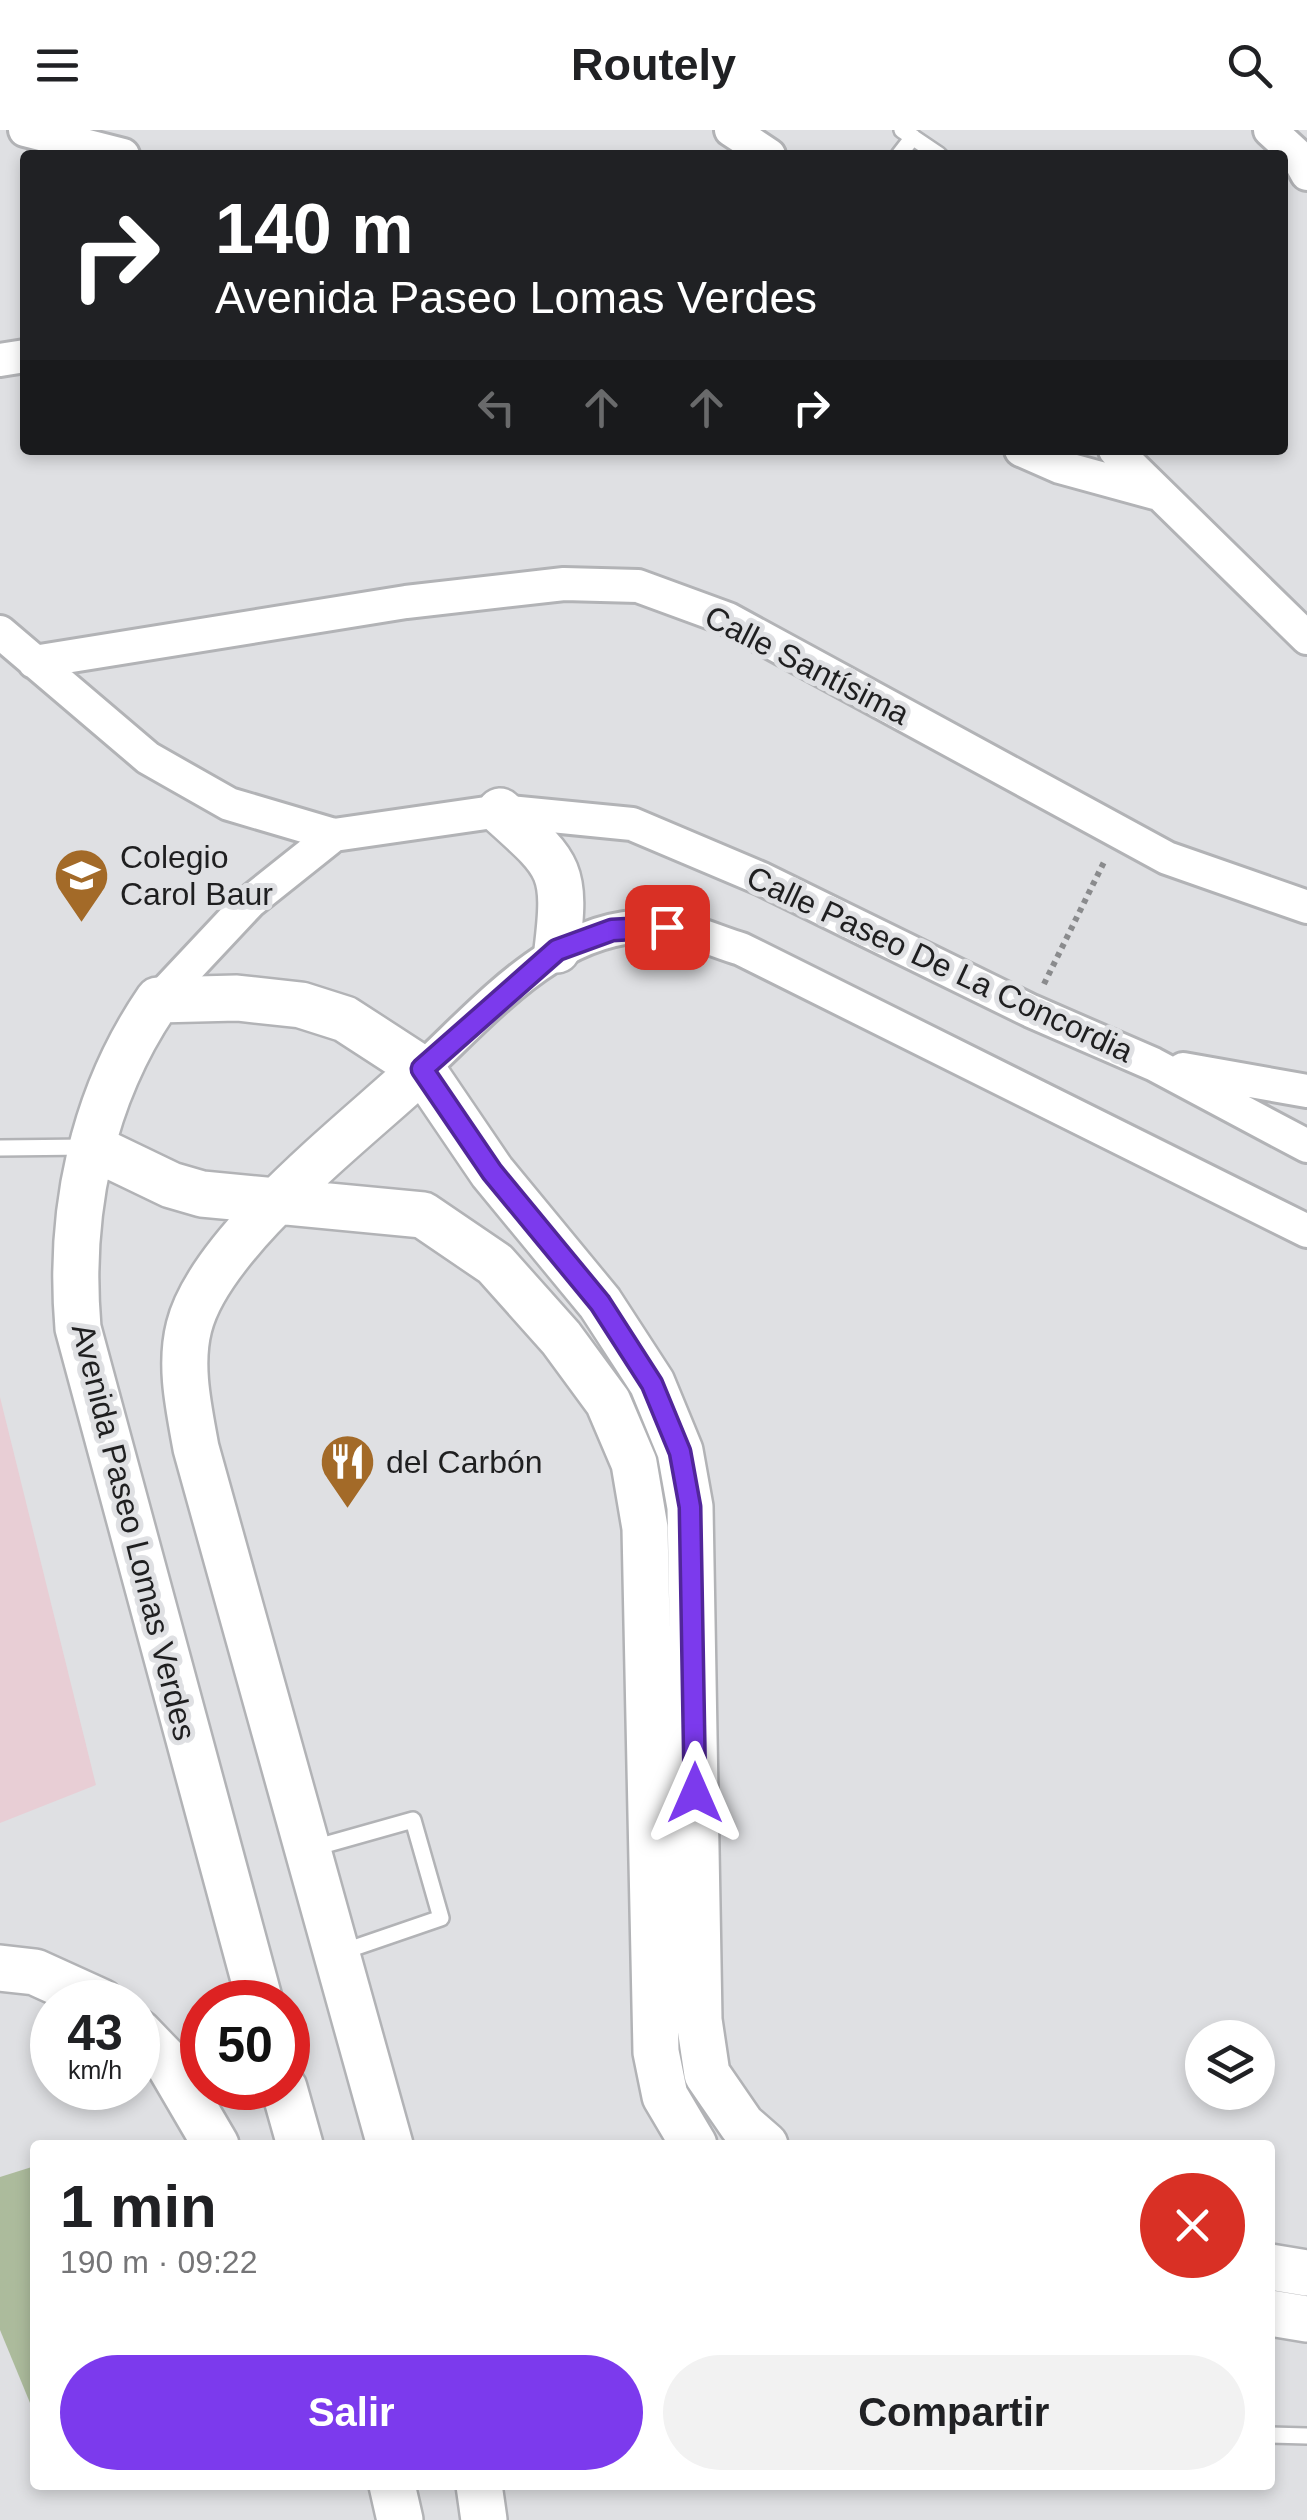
<!DOCTYPE html>
<html lang="es">
<meta charset="utf-8">
<style>
:root{--surface:#fff;--page:#f2f2f2;--text:#202124;--muted:#757577;--accent:#7c3aed}
body{margin:0;font-family:Helvetica,sans-serif;background:var(--page);color:var(--text);height:100vh;display:flex;flex-direction:column;font-size:38px;white-space:nowrap}
*{box-sizing:border-box;margin:0}
p{font-size:32px;color:var(--muted)}
.icon{flex:none;width:55px;height:55px;fill:none;stroke:currentColor;stroke-width:2;stroke-linecap:round;stroke-linejoin:round}
.map{position:relative;flex:1;overflow:hidden}
.side{position:absolute;left:30px;top:2010px;width:1245px;height:350px;display:flex;flex-direction:column;background:var(--surface);border-radius:10px;box-shadow:0 5px 15px #0003}
.side>*{flex:none}
.hud{position:absolute;left:20px;top:20px;width:1268px;height:305px;border-radius:10px;box-shadow:0 5px 15px #0003;background:#202124;color:#fff;overflow:hidden}
.buttons{position:absolute;left:1185px;top:1890px;display:grid;gap:20px}
.buttons a{display:grid;place-items:center;width:90px;height:90px;border-radius:50%;background:var(--surface);box-shadow:0 5px 15px #0003;font-size:50px}
.speed{position:absolute;left:30px;top:1850px;display:flex;gap:20px;font-size:50px;font-weight:700;text-align:center}
.speed>*{display:grid;place-content:center;width:130px;height:130px;border-radius:50%;background:var(--surface);box-shadow:0 5px 15px #0003;line-height:1}
.speed small{font-size:25px;font-weight:400}
.speed .limit{border:15px solid #d22;background:#fff;color:#111}
.pin{position:absolute;display:grid;place-items:center;width:85px;height:85px;color:#fff;margin:-42px;border-radius:20px;box-shadow:0 5px 15px #0006}
.me{position:absolute;width:110px;margin:-55px;rotate:0deg;stroke-linejoin:round;filter:drop-shadow(0 0 8px #0008)}
.turn{display:flex;align-items:center;gap:35px;height:210px;padding:0 30px;font-size:45px}
.turn .icon{width:130px;height:130px;stroke-width:2.5}
.turn b{display:block;font-size:70px;line-height:85px}
.lanes{display:flex;align-items:center;height:95px;padding:0 30px;background:#0003;justify-content:center;gap:50px;direction:ltr}
.lanes .off{opacity:.35}
.round{display:grid;place-items:center;flex:none;width:105px;height:105px;border-radius:52px;background:var(--page)}
.summary{display:flex;align-items:center;justify-content:space-between;height:170px;padding:0 30px}
h1{font-size:60px;font-weight:700;line-height:75px}
.action{display:flex;gap:20px;margin-top:auto;padding:20px 30px}
.action a{flex:1;height:115px;border-radius:60px;background:var(--accent);color:#fff;font-size:40px;font-weight:700;line-height:115px;text-align:center}
.action a+a{background:var(--page);color:var(--text)}
header{display:flex;justify-content:space-between;align-items:center;height:130px;padding:0 30px;background:var(--surface);font-size:45px;font-weight:700}
.map>svg:first-child{display:block}
.education{fill:#e8ced5}
.green{fill:#acbb9c}
.lines{fill:none;stroke-linecap:round;stroke-linejoin:round}
.lane-casing{stroke:#b2b3b6;stroke-width:20}
.street-casing{stroke:#b2b3b6;stroke-width:38}
.secondary-casing{stroke:#b2b3b6;stroke-width:50}
.path{stroke:#8a8b8d;stroke-width:6;stroke-dasharray:5 5;stroke-linecap:butt}
.lane{stroke:#fff;stroke-width:15}
.street{stroke:#fff;stroke-width:32}
.secondary{stroke:#fff;stroke-width:45}
.route-casing{stroke:#51269a;stroke-width:25}
.route{stroke:#7c3aed;stroke-width:18}
.labels{text-anchor:middle;stroke-width:10;stroke-linejoin:round;paint-order:stroke}
.street-label{font-size:32px;fill:#1f1f20;stroke:#dfe0e3}
.poi-label{font-size:32px;fill:#1f1f20;stroke:#dfe0e3;text-anchor:start}
</style>
<header><svg class="icon" aria-label="menu" viewBox="0 0 24 24"><path d="M4 6h16M4 12h16M4 18h16"/></svg>Routely<svg class="icon" aria-label="search" viewBox="0 0 24 24"><circle cx="10" cy="10" r="6"/><path d="M15 15l6 6"/></svg></header>
<div class="map">
<svg width="1307" height="2390" viewBox="0 0 1307 2390">
<rect width="100%" height="100%" fill="#dfe0e3"/>
<path class="education" d="M 0,1267 L 96,1655 L 0,1693 Z"/>
<path class="green" d="M 35,2036 L 35,2285 L 0,2200 L 0,2047 Z"/>
<g class="lines">
<defs>
<path id="lane" d="M 902,0 L 939,25
M 899,25 L 913,7
M 0,1018 L 88,1017
M 310,1719 L 413,1690 L 441,1788 L 339,1823
M 1270,2305 L 1307,2306"/>
<path id="street" d="M 25,0 L 123,25
M 731,0 L 769,25
M 1270,0 L 1296,24 L 1307,44
M 0,230 L 25,226
M 1021,320 L 1060,337 L 1155,363
M 1115,320 L 1307,508
M 0,502 L 148,628 L 229,674 L 334,705
M 34,532 L 406,472 L 564,454 L 638,456 L 728,489 L 1167,728 L 1307,777
M 158,870 L 250,772 L 334,705 L 500,681 L 632,694 L 762,749 L 1031,881 L 1153,934 L 1307,1016
M 422,939 C 489,877 564,785 667,797 C 691,799 717,812 741,819 L 1307,1101
M 1183,939 L 1307,961"/>
<path id="secondary" d="M 500,681 C 560,735 567,738 557,820
M 92,1017 L 171,1055 L 202,1064 L 423,1085 L 495,1134 L 561,1208 L 608,1272 L 634,1333 L 645,1398 L 656,1922 L 665,1966 L 694,2015
M 0,1838 L 35,1842 L 101,1872
M 260,1872 L 78,1198 C 68,1082 92,966 158,870 L 237,868 L 301,875 L 345,889 L 422,939 L 492,1042 L 600,1173 L 652,1253 L 680,1321 L 690,1377 L 699,1890 L 707,1944 L 742,1995 L 765,2015
M 138,1902 L 168,1933 L 216,2015
M 284,1958 L 300,2015
M 390,2015 L 196,1318 C 189,1279 179,1236 189,1197 C 210,1112 357,1000 422,939
M 1270,2137 L 1307,2143
M 1270,2183 L 1307,2189
M 392,2355 L 400,2390
M 479,2355 L 484,2390"/>
</defs>
<use href="#lane" class="lane-casing"/>
<use href="#street" class="street-casing"/>
<use href="#secondary" class="secondary-casing"/>
<path class="path" d="M 1044,854 L 1105,730"/>
<use href="#lane" class="lane"/>
<use href="#street" class="street"/>
<use href="#secondary" class="secondary"/>
</g>
<g class="lines">
<defs>
<path id="route" d="M 667,797 L 612,800 L 557,820 L 422,939 L 492,1042 L 600,1173 L 652,1254 L 680,1322 L 690,1377 L 695,1663"/>
</defs>
<use href="#route" class="route-casing"/>
<use href="#route" class="route"/>
</g>
<defs>
<symbol id="school-pin" viewBox="-11 -11 22 30"><path d="M0 17L-7.5 6A9.5 9.5 0 1 1 7.5 6Z" fill="#a36a28" stroke="#dfe0e3"/><path d="M0-5L7-2L0 1L-7-2ZM-4 1L0 2.5L4 1V4Q0 6-4 4Z" fill="#fff"/></symbol>
<symbol id="restaurant-pin" viewBox="-11 -11 22 30"><path d="M0 17L-7.5 6A9.5 9.5 0 1 1 7.5 6Z" fill="#a36a28" stroke="#dfe0e3"/><path d="M-5-6h1v4h1v-4h1v4h1v-4h1v5L-1.5 .5V6h-2V.5L-5-1ZM5-6V6H3V1.5H1.5Q1.5-4 5-6Z" fill="#fff"/></symbol>
</defs>
<g fill-rule="evenodd">
<use href="#school-pin" x="50" y="714" width="63" height="86"/>
<use href="#restaurant-pin" x="316" y="1300" width="63" height="86"/>
</g>
<g class="labels">
<g class="street-label">
<text transform="translate(807 535) rotate(27)" y="11">Calle Santísima</text>
<text transform="translate(940 834) rotate(25)" y="11">Calle Paseo De La Concordia</text>
<text transform="translate(134 1402) rotate(76)" y="11">Avenida Paseo Lomas Verdes</text>
</g>
<g class="poi-label">
<text x="120" y="738">Colegio<tspan x="120" dy="37">Carol Baur</tspan></text>
<text x="386" y="1343">del Carbón</text>
</g>
</g>
</svg>
<div class="buttons">
<a><svg class="icon" aria-label="layers" viewBox="0 0 24 24"><path d="M12 4l9 5-9 5-9-5zM3 14l9 5 9-5"/></svg></a>
</div>
<div class="speed"><div>43<small>km/h</small></div><div class="limit">50</div></div>
<div class="pin" style="left:667px;top:797px;background:#d93025"><svg class="icon" aria-label="arrive" viewBox="0 0 24 24"><path d="M6 21V4h12l-3 4 3 4H6"/></svg></div>
<svg class="me" style="left:695px;top:1663px" viewBox="-20 -20 40 40"><path d="M0-17L14 15 0 8-14 15z" fill="#7c3aed" stroke="#fff" stroke-width="4"/></svg>
<div class="hud">
<div class="turn"><svg class="icon" aria-label="right" viewBox="0 0 24 24"><path d="M7 20v-9h11M14 6l5 5-5 5"/></svg><div><b>140 m</b>Avenida Paseo Lomas Verdes</div></div>
<div class="lanes"><svg class="icon off" aria-label="left" viewBox="0 0 24 24"><path d="M17 20v-9H6M10 6l-5 5 5 5"/></svg><svg class="icon off" aria-label="ahead" viewBox="0 0 24 24"><path d="M12 20V5M6 11l6-6 6 6"/></svg><svg class="icon off" aria-label="ahead" viewBox="0 0 24 24"><path d="M12 20V5M6 11l6-6 6 6"/></svg><svg class="icon" aria-label="right" viewBox="0 0 24 24"><path d="M7 20v-9h11M14 6l5 5-5 5"/></svg></div>
</div>
<section class="side">
<div class="summary"><div><h1>1 min</h1><p>190 m · 09:22</p></div><a class="round" style="background:#d93025;color:#fff"><svg class="icon" aria-label="close" viewBox="0 0 24 24"><path d="M6 6l12 12M18 6L6 18"/></svg></a></div>
<div class="action"><a>Salir</a><a>Compartir</a></div>
</section>
</div>
